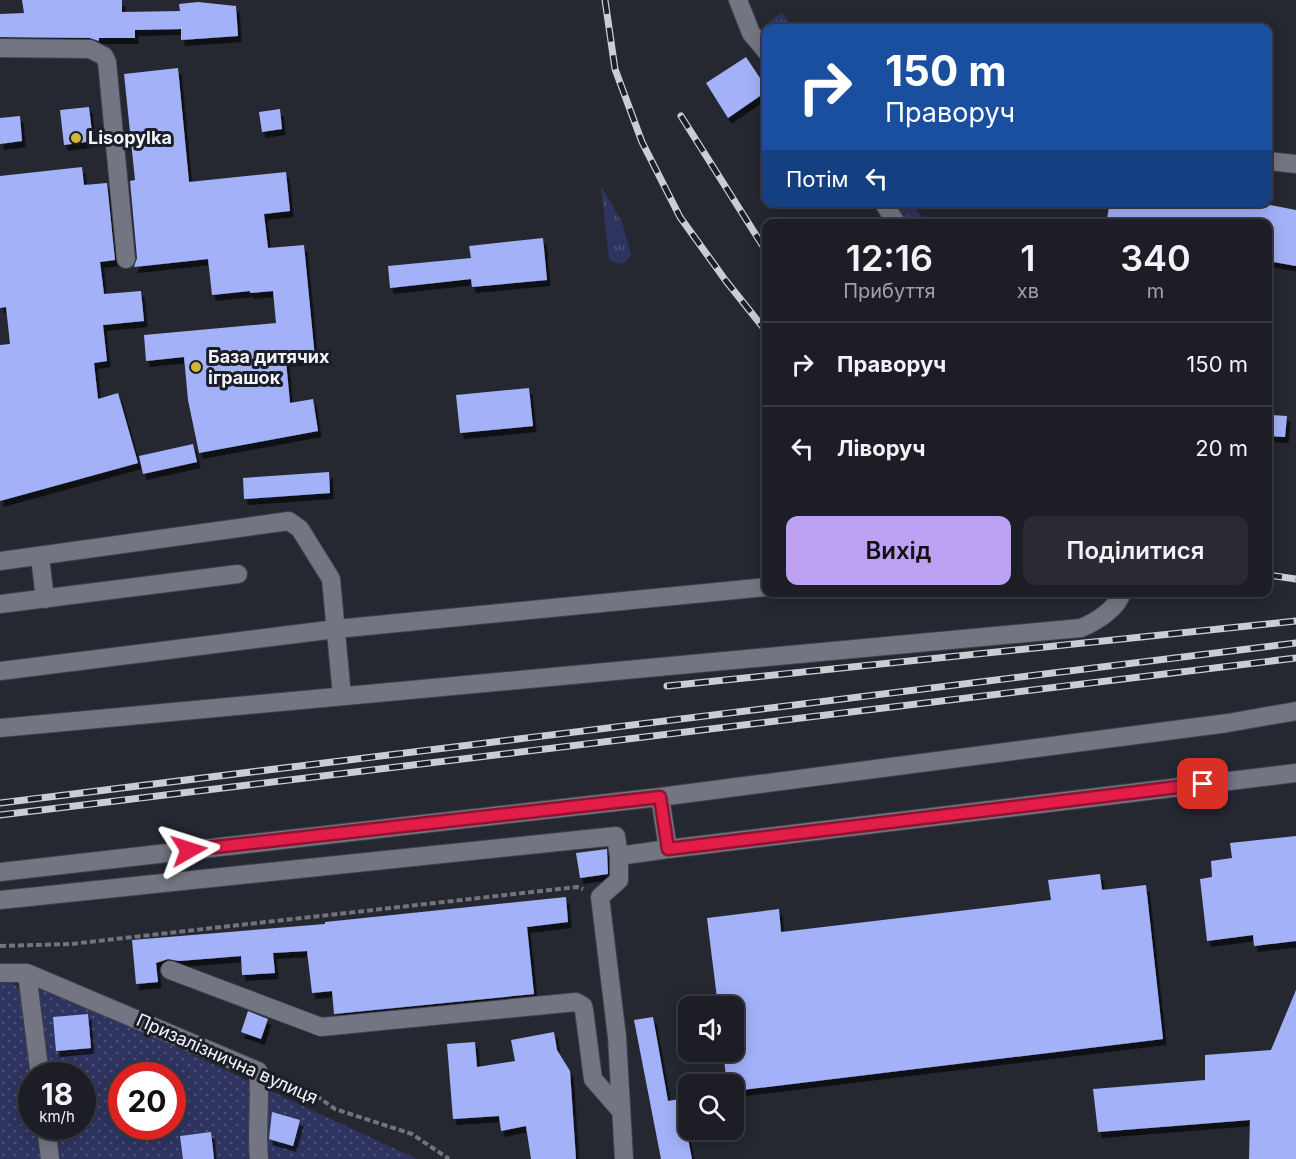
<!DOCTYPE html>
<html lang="uk">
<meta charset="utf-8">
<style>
:root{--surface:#1c1d25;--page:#292a32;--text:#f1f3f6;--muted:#a0a2a7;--line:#3a3b42;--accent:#bca0f2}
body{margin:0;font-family:Inter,sans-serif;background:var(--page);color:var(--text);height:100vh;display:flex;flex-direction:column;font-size:22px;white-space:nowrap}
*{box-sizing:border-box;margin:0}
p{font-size:20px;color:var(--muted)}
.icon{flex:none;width:33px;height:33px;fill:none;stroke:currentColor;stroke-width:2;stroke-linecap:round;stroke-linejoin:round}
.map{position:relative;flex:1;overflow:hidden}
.drawer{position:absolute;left:762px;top:219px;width:510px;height:378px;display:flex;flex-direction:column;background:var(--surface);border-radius:12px;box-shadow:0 3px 15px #0003,0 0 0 2px var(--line)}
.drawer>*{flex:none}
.top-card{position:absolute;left:762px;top:24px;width:510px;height:183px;border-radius:12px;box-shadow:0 3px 15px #0003,0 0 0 2px var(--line);background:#1a4fa0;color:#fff;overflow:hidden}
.buttons{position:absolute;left:678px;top:996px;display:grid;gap:12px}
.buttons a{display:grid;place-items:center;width:66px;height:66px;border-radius:12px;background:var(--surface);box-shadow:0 3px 15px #0003,0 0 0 2px var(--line);font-size:30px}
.speed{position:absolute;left:18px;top:1062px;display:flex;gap:12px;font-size:30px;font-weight:700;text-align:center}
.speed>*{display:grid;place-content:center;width:78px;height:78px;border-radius:50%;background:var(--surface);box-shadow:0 3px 15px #0003,0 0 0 2px var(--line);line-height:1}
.speed small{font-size:15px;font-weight:400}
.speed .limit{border:9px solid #d22;background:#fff;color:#111}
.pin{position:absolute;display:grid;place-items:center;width:51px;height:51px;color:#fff;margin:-26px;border-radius:12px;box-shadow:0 3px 9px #0006}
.me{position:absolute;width:66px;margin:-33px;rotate:84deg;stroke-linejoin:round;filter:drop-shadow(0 0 4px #0008)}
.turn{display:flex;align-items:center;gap:21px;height:126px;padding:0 24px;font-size:27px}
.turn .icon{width:78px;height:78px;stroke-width:2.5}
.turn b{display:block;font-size:42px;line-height:51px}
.then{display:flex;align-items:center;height:57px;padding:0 24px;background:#0003;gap:12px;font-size:22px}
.eta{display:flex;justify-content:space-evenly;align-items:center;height:102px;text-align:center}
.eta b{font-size:36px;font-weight:600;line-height:42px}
.action{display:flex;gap:12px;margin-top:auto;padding:12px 24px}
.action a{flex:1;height:69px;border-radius:12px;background:var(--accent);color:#111;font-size:24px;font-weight:600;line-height:69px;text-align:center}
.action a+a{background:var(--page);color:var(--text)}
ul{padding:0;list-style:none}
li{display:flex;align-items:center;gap:18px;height:84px;padding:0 24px;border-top:2px solid var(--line)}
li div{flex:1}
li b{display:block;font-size:22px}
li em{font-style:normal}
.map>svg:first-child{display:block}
.grass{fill:url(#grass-tufts)}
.park{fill:url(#park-dots);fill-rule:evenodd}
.building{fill:#a3b1f8;filter:url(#shadow)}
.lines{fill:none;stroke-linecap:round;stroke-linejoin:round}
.minor-casing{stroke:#40424b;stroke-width:20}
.path{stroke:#72737d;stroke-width:4;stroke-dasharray:6 3;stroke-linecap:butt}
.minor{stroke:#737582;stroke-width:18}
.rail-casing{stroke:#cbcdd5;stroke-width:7}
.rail{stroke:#1b1d27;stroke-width:4.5;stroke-dasharray:14;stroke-linecap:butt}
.route-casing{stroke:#92132f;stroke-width:15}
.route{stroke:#e11d48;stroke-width:10}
.poi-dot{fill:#d3b635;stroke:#1b1d27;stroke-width:2}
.labels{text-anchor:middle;stroke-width:6;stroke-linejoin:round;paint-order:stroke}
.poi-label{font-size:18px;font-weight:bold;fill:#f3f4fc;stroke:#1b1d27;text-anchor:start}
.street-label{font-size:18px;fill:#f3f4fc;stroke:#1b1d27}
</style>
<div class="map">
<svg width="1296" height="1159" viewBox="0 0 1296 1159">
<defs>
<pattern id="grass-tufts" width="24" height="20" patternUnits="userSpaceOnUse" patternTransform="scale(1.5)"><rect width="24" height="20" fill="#2e345f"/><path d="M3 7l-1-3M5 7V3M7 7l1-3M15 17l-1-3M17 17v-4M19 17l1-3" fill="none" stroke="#4d5277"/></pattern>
<pattern id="park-dots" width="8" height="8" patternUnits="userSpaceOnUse" patternTransform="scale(1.5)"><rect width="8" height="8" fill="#2e345f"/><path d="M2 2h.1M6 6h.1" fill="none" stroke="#4d5277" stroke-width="1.8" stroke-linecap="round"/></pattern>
<filter id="shadow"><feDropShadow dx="3.5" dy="6" stdDeviation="0" flood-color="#0009"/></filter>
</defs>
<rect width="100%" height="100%" fill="#252731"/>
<path class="grass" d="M 782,13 L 793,28 L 768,28 L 765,25 Z
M 601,186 L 622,222 L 631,255 L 624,263 L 619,264 L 609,260 Z
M 894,203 L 912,203 L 926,223 L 908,223 Z"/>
<path class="park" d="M 0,983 L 13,983 L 20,991 L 51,989 L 417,1159 L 0,1159 ZM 32,1076 L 82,1076 L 82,1126 L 32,1126 ZM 122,1076 L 172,1076 L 172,1126 L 122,1126 Z"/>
<path class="building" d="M 22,0 L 122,0 L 122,12 L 180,11 L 179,4 L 198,2 L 236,6 L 238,36 L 181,40 L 181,29 L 135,30 L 135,38 L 99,38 L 99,41 L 90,38 L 0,37 L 0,14 L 24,13 Z
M 746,57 L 766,87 L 766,92 L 728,118 L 706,83 Z
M 178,68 L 189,182 L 286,172 L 290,211 L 264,214 L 268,248 L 304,245 L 315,358 L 286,361 L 290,403 L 313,399 L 318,431 L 199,453 L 188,400 L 184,357 L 146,361 L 144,335 L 276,323 L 273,291 L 250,293 L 250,291 L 212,295 L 208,259 L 134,267 L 137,258 L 130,181 L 135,180 L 124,74 Z
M 89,107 L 93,141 L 64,145 L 60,110 Z
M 280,109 L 282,129 L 262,132 L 259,112 Z
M 20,116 L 22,141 L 0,144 L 0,118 Z
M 82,167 L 84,185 L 107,183 L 115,260 L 100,262 L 104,294 L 141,291 L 144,321 L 103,325 L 107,361 L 94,363 L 98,399 L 118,393 L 138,463 L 0,501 L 0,345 L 10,344 L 6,307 L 0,308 L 0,176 Z
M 1110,202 L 1254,202 L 1296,210 L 1296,266 L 1268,261 L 1268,224 L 1106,224 Z
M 543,238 L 547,280 L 472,287 L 471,279 L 390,288 L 388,266 L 471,258 L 469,246 Z
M 529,388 L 533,426 L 460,433 L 456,395 Z
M 1271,415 L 1287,416 L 1285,437 L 1269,436 Z
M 193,444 L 197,462 L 143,474 L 139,456 Z
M 329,472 L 330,493 L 244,499 L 243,478 Z
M 1296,836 L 1296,941 L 1254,946 L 1253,935 L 1207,941 L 1200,879 L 1212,877 L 1211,861 L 1232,858 L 1230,843 Z
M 607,849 L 608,874 L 580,878 L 576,853 Z
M 1100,874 L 1102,890 L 1146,885 L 1163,1039 L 734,1091 L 734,1084 L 727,1084 L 723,1052 L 734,1052 L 734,1006 L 718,1006 L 707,918 L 779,909 L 781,932 L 1051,900 L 1048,880 Z
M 566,897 L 568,922 L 527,927 L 534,994 L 334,1014 L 332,991 L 312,993 L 307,951 L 273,953 L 275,973 L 242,975 L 241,956 L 179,961 L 168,959 L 156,963 L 158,982 L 136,984 L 132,940 L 325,924 L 325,922 Z
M 1296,990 L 1296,1159 L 1249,1159 L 1250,1120 L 1098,1132 L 1093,1089 L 1205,1080 L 1205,1055 L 1271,1050 Z
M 248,1011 L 268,1019 L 261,1039 L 241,1032 Z
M 88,1014 L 91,1048 L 56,1051 L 53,1017 Z
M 653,1017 L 668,1101 L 680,1099 L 692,1159 L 661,1159 L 634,1020 Z
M 554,1032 L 557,1050 L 570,1071 L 576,1159 L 531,1159 L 526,1126 L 501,1131 L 499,1116 L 453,1119 L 447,1044 L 475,1042 L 477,1067 L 515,1061 L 511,1040 Z
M 272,1112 L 300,1120 L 293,1146 L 269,1139 Z
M 211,1132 L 214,1159 L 183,1159 L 180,1136 Z"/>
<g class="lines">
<defs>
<path id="minor" d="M 738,0 L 751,33 L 766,51
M 0,48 L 90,49 L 104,56 L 107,62 L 126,259
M 1268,161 L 1296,164
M 883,202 L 897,224
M 40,557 L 45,599
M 0,561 L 289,521 L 300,529 L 331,579 L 342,696
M 0,604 L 238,574
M 0,671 L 336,629 L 766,587
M 0,728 L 1081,628 C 1096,622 1118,608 1122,592
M 668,849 L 660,797 L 1228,723 L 1296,711
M 0,872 L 660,797
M 0,900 L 616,836 L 619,856
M 170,970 L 321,1027 L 576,1002 L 583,1006 L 584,1010 L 593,1079 L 621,1111
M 0,973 L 27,973 L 258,1071 C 261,1101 256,1129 259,1159
M 27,973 L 40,1076
M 46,1126 L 50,1159
M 624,1159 L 617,1037 L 600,897 L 619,880 L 619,856 L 668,849 L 1296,773"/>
</defs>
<use href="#minor" class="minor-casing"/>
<path class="path" d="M 0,946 L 71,944 L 577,887 L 583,889
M 275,1078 L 314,1094 L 335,1109 L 412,1134 L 449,1159"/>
<use href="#minor" class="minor"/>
<defs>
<path id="rail" d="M 605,0 L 615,69 L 642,142 L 680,217 L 726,281 L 766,331
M 681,116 L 766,251
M 1268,575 L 1296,579
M 667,686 L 1296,621
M 0,803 L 1296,643
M 0,815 L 1296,658"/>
</defs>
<use href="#rail" class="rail-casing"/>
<use href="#rail" class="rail"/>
</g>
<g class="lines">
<defs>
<path id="route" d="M 189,850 L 660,797 L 668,849 L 1203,784"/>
</defs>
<use href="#route" class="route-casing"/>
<use href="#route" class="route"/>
</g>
<g class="poi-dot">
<circle cx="76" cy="138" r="6"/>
<circle cx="196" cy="367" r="6"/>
</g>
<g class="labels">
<g class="poi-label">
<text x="88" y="144">Lisopylka</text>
<text x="208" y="363">База дитячих<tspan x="208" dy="21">іграшок</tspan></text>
</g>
<g class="street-label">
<text transform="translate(227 1059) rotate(24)" y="6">Призалізнична вулиця</text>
</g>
</g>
</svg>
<div class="buttons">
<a><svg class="icon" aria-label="sound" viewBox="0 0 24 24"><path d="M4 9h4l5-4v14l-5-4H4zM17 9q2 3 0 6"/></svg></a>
<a><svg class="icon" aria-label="search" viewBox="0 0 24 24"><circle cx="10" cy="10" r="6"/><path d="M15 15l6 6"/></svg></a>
</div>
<div class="speed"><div>18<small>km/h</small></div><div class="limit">20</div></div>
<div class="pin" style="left:1203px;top:784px;background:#d93025"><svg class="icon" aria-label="arrive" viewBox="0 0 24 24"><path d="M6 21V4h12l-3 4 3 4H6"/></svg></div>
<svg class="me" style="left:189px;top:850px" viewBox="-20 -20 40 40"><path d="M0-17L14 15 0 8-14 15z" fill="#e11d48" stroke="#fff" stroke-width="4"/></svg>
<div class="top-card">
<div class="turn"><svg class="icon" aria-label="right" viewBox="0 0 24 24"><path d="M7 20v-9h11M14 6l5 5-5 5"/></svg><div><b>150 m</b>Праворуч</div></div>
<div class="then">Потім<svg class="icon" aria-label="left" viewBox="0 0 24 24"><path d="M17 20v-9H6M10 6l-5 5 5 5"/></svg></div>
</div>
<section class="drawer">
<div class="eta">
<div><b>12:16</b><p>Прибуття</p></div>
<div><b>1</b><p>хв</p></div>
<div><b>340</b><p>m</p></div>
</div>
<ul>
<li><svg class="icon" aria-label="right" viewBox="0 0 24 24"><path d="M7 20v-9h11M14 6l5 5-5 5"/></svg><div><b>Праворуч</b></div><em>150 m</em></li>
<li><svg class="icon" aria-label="left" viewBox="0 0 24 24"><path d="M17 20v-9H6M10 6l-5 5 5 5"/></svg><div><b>Ліворуч</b></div><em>20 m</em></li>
</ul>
<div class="action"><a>Вихід</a><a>Поділитися</a></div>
</section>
</div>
